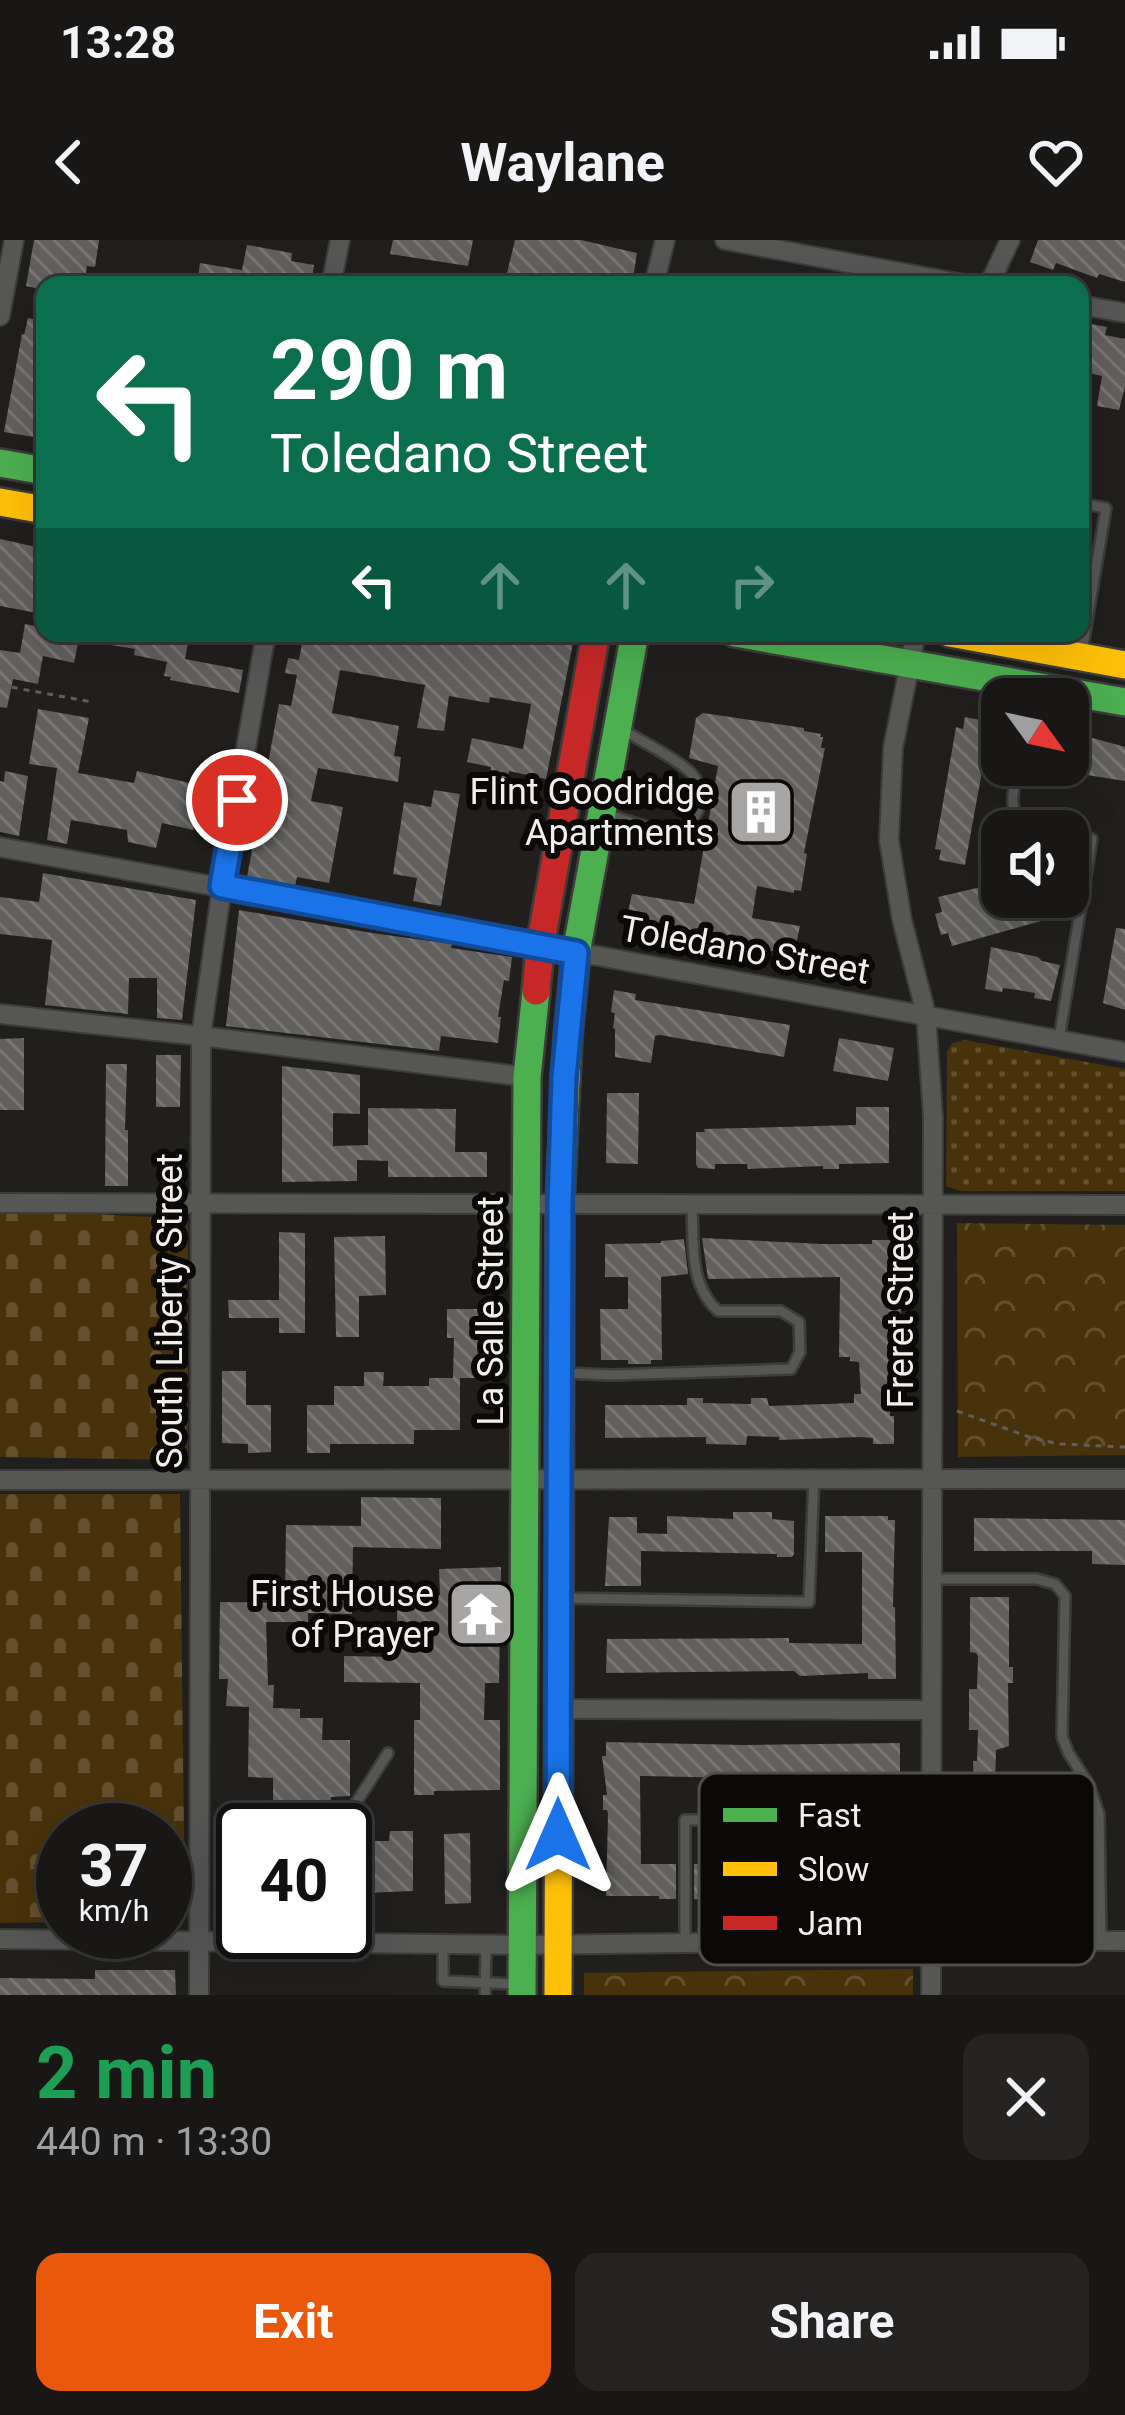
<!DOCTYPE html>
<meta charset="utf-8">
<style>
:root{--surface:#181716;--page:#252423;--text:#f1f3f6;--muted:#9f9fa1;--line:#363635;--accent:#ea580c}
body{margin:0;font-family:Roboto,sans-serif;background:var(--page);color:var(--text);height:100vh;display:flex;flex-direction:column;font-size:45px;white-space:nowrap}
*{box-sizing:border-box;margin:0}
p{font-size:39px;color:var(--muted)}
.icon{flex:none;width:66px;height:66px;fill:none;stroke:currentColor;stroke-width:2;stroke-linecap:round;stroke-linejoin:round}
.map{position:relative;height:1755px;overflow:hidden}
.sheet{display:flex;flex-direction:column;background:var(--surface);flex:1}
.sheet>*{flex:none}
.banner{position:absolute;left:36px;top:36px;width:1053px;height:366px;border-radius:24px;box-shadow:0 12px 48px #0002,0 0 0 3px var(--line);background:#0b6e4f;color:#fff;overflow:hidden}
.needle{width:78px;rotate:123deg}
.buttons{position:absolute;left:981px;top:438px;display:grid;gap:24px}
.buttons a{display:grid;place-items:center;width:108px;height:108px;border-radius:24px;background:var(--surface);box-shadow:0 12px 48px #0002,0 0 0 3px var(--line);font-size:60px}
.speed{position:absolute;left:36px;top:1563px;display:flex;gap:24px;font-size:60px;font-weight:700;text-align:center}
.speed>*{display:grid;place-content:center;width:156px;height:156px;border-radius:50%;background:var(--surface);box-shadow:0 12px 48px #0002,0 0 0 3px var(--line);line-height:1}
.speed small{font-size:30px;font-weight:400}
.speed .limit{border:6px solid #111;border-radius:18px;background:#fff;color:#111}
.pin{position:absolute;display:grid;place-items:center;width:102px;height:102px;color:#fff;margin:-51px;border:6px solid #fff;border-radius:50%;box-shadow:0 3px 12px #0007}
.me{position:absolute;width:132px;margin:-66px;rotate:0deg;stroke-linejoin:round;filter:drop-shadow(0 0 9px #0008)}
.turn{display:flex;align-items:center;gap:42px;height:252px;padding:0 36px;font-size:54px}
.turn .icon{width:156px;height:156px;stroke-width:2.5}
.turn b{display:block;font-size:84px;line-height:102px}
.lanes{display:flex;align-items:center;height:114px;padding:0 36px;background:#0003;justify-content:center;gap:60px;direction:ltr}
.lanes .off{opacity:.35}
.round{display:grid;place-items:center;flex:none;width:126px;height:126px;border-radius:24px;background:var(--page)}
.headline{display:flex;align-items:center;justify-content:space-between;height:204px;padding:0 36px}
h1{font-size:72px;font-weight:700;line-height:90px;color:#1e9e55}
.button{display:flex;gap:24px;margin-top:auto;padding:24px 36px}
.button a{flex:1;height:138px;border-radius:24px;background:var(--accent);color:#fff;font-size:48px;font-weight:700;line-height:138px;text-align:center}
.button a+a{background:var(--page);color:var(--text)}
.status{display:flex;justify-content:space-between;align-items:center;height:84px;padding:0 60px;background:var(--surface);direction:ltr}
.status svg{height:33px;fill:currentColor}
header{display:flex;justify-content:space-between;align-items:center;height:156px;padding:0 36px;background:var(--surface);font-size:54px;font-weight:700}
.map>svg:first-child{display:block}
.grass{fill:url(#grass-dots)}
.cemetery{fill:url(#cemetery-stones)}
.park{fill:url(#park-crowns)}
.building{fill:url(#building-back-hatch)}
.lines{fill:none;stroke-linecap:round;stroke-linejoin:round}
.lane-casing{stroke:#3c3c3b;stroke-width:14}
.street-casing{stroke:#3c3c3b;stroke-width:22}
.fast-casing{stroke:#3c3c3b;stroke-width:32}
.slow-casing{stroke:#3c3c3b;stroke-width:32}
.jam-casing{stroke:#3c3c3b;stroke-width:32}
.path{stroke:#5f5e5d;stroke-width:3;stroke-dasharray:6 6;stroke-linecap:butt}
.lane{stroke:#565655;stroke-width:9}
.street{stroke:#565655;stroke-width:18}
.fast{stroke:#4caf50;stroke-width:27}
.slow{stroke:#ffc107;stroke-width:27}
.jam{stroke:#c62828;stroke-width:27}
.route-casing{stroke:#114b97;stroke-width:30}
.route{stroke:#1a73e8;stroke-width:21}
.labels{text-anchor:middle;stroke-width:12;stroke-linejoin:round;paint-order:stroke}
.poi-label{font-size:36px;fill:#f0efec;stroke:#0a0908;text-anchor:end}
.street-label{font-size:36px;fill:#f0efec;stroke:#0a0908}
.key{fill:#0a0908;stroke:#4f4e4c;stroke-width:3}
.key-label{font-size:33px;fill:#f0efec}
</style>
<div class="status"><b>13:28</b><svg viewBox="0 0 49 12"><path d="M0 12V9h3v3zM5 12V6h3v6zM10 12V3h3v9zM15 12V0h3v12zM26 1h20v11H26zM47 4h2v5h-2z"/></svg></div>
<header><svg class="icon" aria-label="back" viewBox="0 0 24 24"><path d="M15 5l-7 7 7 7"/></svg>Waylane<svg class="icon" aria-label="heart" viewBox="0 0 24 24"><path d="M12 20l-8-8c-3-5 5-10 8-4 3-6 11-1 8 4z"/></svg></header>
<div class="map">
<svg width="1125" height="1755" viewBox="0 0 1125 1755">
<defs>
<pattern id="grass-dots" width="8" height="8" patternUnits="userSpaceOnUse" patternTransform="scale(3)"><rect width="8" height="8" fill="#48320b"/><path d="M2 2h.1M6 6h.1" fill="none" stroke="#63502f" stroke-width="1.8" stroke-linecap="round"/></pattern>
<pattern id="cemetery-stones" width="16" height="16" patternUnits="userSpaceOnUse" patternTransform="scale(3)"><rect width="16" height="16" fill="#48320b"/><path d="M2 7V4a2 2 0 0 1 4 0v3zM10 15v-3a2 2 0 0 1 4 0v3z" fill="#63502f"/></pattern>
<pattern id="park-crowns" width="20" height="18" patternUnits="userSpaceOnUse" patternTransform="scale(3)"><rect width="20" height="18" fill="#48320b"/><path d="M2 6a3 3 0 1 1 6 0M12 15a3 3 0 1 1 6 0" fill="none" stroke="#63502f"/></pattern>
<pattern id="building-back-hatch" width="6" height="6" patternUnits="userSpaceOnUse" patternTransform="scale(3)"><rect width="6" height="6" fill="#61605e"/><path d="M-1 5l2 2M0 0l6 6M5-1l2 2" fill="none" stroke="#787775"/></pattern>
</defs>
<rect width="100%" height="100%" fill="#201f1d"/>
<path class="grass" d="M 964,800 L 1125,829 L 1125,951 L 960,951 L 946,946 L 947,812 L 952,803 Z"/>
<path class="cemetery" d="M 0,969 L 188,979 L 188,1220 L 0,1217 Z
M 0,1254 L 180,1254 L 185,1680 L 165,1680 L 165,1590 L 63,1590 L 63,1682 L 0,1683 Z"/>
<path class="park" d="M 957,983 L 1125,985 L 1125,1215 L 958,1217 Z
M 913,1729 L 913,1755 L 584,1755 L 584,1733 Z"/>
<path class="building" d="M 34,0 L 99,0 L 95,27 L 87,26 L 84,45 L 45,45 L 45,50 L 26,46 Z
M 393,0 L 473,0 L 468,26 L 390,14 Z
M 515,0 L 581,0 L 637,13 L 632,45 L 589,45 L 590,42 L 546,34 L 545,37 L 524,34 L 522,45 L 504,45 Z
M 1038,0 L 1125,0 L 1125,42 L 1099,34 L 1097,38 L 1056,23 L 1053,30 L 1030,22 Z
M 247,5 L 292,13 L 291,21 L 314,25 L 311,45 L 197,45 L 200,23 L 242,30 Z
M 28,78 L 45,82 L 45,199 L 4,192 L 22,94 L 24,95 Z
M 1080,82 L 1107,87 L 1105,95 L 1125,99 L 1125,147 L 1119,170 L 1097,166 L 1102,136 L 1080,131 Z
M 0,299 L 45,309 L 45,356 L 41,355 L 37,373 L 0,366 Z
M 25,384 L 45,388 L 45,393 L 80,393 L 74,423 L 43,416 L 38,444 L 13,439 L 7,468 L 0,467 L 0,410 L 20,413 Z
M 95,393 L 190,393 L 185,419 L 243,430 L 239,453 L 170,440 L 171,437 L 164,436 L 167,422 L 134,415 L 135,409 L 94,402 Z
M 304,393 L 523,393 L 546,397 L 546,393 L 575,393 L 546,539 L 509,531 L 506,554 L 488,551 L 491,527 L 467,522 L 472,498 L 523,509 L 531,464 L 490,457 L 489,463 L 449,456 L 444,491 L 417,488 L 425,445 L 340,430 L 332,473 L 399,486 L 394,516 L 401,517 L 398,542 L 318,528 L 311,561 L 343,567 L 329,643 L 297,637 L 295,646 L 247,637 L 279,464 L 291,466 L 297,435 L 285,433 L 288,418 L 299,420 Z
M 38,469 L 89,478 L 78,533 L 134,543 L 137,531 L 203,546 L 193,590 L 162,583 L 156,608 L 128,602 L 127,590 L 71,580 L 67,604 L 47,600 L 57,528 L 29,524 Z
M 703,473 L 804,488 L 804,491 L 821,494 L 820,497 L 823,497 L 821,508 L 825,508 L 804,613 L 807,614 L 801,651 L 794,650 L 794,653 L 757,646 L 752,678 L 800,686 L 794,715 L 625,685 L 632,654 L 694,664 L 718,526 L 689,518 L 696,478 Z
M 965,477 L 991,482 L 965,625 L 939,620 L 941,610 L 935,609 L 956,487 L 963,489 Z
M 1089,497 L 1125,507 L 1125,541 L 1068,532 L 1068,498 L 1085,502 Z
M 5,531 L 28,536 L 19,596 L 0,592 L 0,541 L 4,542 Z
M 434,550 L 460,554 L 441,666 L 413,661 L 417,638 L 393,634 L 404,562 L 431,567 Z
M 43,633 L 196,660 L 182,780 L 157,778 L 157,738 L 129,738 L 128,774 L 45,765 L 52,700 L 0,694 L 0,657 L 39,662 Z
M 1002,642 L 1002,657 L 1062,657 L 1066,674 L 952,706 L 948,693 L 941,695 L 935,674 L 942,672 L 938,657 Z
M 239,670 L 372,693 L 452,704 L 451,708 L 512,717 L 509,741 L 504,740 L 498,777 L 501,777 L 498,803 L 441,796 L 439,811 L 226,786 Z
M 1116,688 L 1125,689 L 1125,770 L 1103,763 Z
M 991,707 L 1038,717 L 1042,721 L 1060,725 L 1051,761 L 1034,758 L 1035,753 L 1018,750 L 1003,748 L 1002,752 L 985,749 Z
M 614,750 L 636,754 L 635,760 L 790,785 L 784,817 L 660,795 L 655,796 L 651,823 L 615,817 L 615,789 L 613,788 L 615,773 L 611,772 Z
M 24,798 L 24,870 L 0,870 L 0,799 Z
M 839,798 L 894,808 L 888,841 L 833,831 Z
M 156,815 L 181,815 L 180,867 L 156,867 Z
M 106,824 L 127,824 L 125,890 L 128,890 L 128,946 L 105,946 Z
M 282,826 L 360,835 L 360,874 L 333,873 L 333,906 L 368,905 L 368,868 L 456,869 L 455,912 L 487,912 L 487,937 L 388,937 L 388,921 L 357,920 L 357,941 L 282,942 Z
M 607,853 L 639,853 L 638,924 L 606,923 Z
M 856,867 L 889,867 L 889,923 L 839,924 L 839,929 L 823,929 L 823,926 L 748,929 L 747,924 L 715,924 L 715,929 L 698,928 L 696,924 L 696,892 L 705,892 L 704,889 L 856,885 Z
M 279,992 L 305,993 L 305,1093 L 279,1093 L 279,1078 L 229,1078 L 228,1060 L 279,1060 Z
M 385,996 L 386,1055 L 359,1056 L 359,1097 L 336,1097 L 334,997 Z
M 702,998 L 822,1004 L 872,1004 L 872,1000 L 900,1000 L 900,1021 L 894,1021 L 894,1034 L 891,1034 L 891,1067 L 901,1067 L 900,1117 L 890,1117 L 890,1176 L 894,1176 L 894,1204 L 873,1204 L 873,1198 L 860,1197 L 779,1200 L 779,1197 L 747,1196 L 746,1205 L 706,1204 L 706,1197 L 605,1198 L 605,1165 L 687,1165 L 687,1158 L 703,1158 L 703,1163 L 751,1164 L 751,1158 L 767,1158 L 769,1166 L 854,1163 L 854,1154 L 861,1154 L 859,1122 L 850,1121 L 850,1117 L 839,1117 L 840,1037 L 708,1039 Z
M 684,999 L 688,1034 L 661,1037 L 662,1120 L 651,1120 L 651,1124 L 628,1124 L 628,1120 L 601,1120 L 600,1069 L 628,1069 L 628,1037 L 605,1037 L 605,1004 L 661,1003 L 661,1001 Z
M 447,1069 L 489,1069 L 489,1108 L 498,1109 L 498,1138 L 453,1138 L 454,1098 L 447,1098 Z
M 222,1131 L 246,1131 L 246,1165 L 271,1165 L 271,1212 L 248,1213 L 248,1204 L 222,1203 Z
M 364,1132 L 384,1132 L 383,1146 L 429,1146 L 429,1138 L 460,1138 L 460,1190 L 414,1190 L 414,1204 L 330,1204 L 330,1213 L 307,1213 L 307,1165 L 334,1165 L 334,1146 L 364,1146 Z
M 361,1257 L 441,1258 L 441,1309 L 353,1307 L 352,1374 L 308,1373 L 308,1382 L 266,1382 L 268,1445 L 274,1445 L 273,1468 L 300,1469 L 300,1478 L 323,1478 L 322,1500 L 350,1500 L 350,1556 L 331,1557 L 330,1590 L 273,1590 L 273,1538 L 248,1537 L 249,1467 L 226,1466 L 228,1439 L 219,1439 L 220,1362 L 285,1363 L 286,1285 L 361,1286 Z
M 733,1272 L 772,1272 L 772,1279 L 794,1281 L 794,1314 L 792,1317 L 777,1317 L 777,1314 L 641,1311 L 641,1346 L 605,1346 L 609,1277 L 637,1277 L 637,1293 L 667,1294 L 667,1276 L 733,1279 Z
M 825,1276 L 888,1276 L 888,1280 L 895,1280 L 893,1367 L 895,1367 L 896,1439 L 868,1439 L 868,1433 L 800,1436 L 794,1431 L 606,1433 L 607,1399 L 789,1398 L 789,1403 L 862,1404 L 862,1312 L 825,1312 Z
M 974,1278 L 1125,1280 L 1125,1325 L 1092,1324 L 1092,1311 L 974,1311 Z
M 501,1327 L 499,1443 L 485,1443 L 484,1480 L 500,1480 L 500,1550 L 434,1551 L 434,1555 L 414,1555 L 414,1480 L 420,1480 L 420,1443 L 344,1442 L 344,1416 L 397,1417 L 397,1356 L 440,1355 L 439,1329 Z
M 970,1357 L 1009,1357 L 1009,1427 L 1013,1427 L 1013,1443 L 1008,1443 L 1009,1506 L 996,1510 L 995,1545 L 997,1544 L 997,1555 L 1000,1555 L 999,1576 L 975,1575 L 973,1521 L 977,1521 L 978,1490 L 969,1490 L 969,1449 L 977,1449 L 978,1416 L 976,1413 L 970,1412 Z
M 606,1502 L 744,1505 L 900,1503 L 900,1537 L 746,1538 L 640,1536 L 641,1624 L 676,1624 L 676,1659 L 659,1659 L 659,1656 L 606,1656 L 608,1574 L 607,1570 L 603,1570 L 603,1555 L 607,1555 L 602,1516 L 606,1516 Z
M 862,1586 L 894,1586 L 893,1657 L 841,1656 L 841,1661 L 824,1661 L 824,1656 L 792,1658 L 792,1661 L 746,1661 L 746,1657 L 714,1657 L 714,1661 L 694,1659 L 694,1624 L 862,1623 Z
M 390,1591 L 413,1591 L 413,1651 L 365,1653 L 365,1601 L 389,1601 Z
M 470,1593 L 471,1663 L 445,1664 L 444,1594 Z
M 95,1730 L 175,1730 L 176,1755 L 0,1755 L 0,1738 L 95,1739 Z"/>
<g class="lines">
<defs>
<path id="lane" d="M 1080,263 L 1106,268 L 1082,411
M 1018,525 C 1012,561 1003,582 1046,591
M 607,574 C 623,579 657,593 673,590 C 701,585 710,550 689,531 C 671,515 644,503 623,490
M 1059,799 L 1092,599 L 1068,595
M 564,1133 L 613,1135 L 791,1129 L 800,1112 L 799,1082 L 781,1071 L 718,1071 C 688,1044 694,1001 692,964
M 934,1339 L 1037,1339 L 1055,1344 L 1065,1356 L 1062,1496 L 1068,1512 L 1089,1545 L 1099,1574 L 1101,1701
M 561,1358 L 809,1362 L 814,1238
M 356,1703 L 356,1563 L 388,1513
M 685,1703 L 685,1580 L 930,1576
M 443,1705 L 443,1741 L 517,1744
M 485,1755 L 486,1706"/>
<path id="street" d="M 725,0 L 969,45
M 331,45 L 340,0
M 654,45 L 665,0
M 989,45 L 1010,0
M 1080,65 L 1125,73
M 0,76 L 14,0
M 916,393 L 893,508 L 889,600 L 902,680 L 926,774 L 933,877 L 931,1755
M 0,607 L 1125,812
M 0,774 L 201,796 L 527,837
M 0,963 L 1125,965
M 0,1240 L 1125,1239
M 558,1469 L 931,1470
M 0,1699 L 523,1705 L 931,1700 L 1125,1701
M 199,1755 L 201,796 L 222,646 L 266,393"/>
<path id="fast" d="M 0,223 L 45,231
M 735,393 L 1125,462
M 568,796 L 576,713 L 635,393
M 522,1755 L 527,837 L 536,751"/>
<path id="slow" d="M 0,262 L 45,270
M 950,393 L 1125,425
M 558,1755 L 560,964 L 568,796"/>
<path id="jam" d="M 536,751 L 540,707 L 596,393"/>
</defs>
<use href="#lane" class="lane-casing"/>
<use href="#street" class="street-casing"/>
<use href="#fast" class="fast-casing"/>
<use href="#slow" class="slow-casing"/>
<use href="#jam" class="jam-casing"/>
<path class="path" d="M 0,445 L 92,462
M 957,1171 L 1032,1198 L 1059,1204 L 1125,1207"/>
<use href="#lane" class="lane"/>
<use href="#street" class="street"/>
<use href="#fast" class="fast"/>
<use href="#slow" class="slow"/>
<use href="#jam" class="jam"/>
</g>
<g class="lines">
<defs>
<path id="route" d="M 237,560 L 222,646 L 576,713 L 564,837 L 560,964 L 558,1595"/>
</defs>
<use href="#route" class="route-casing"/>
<use href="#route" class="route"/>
</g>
<defs>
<symbol id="building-square" viewBox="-11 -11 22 22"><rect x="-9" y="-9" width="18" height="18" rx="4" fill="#a7a6a4" stroke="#0a0908"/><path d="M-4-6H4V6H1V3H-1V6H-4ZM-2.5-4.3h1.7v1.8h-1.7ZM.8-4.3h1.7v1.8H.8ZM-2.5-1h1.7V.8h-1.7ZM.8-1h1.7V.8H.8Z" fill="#fff"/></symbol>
<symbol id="temple-square" viewBox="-11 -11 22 22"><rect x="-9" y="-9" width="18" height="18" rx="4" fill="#a7a6a4" stroke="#0a0908"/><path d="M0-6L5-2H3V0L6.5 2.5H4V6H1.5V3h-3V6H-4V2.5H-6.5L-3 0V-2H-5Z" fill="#fff"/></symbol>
</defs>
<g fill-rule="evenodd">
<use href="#building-square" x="723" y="534" width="76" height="76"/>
<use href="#temple-square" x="443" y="1336" width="76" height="76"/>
</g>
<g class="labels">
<g class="poi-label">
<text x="714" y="564">Flint Goodridge<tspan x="714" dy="41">Apartments</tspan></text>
<text x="434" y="1366">First House<tspan x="434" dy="41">of Prayer</tspan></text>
</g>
<g class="street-label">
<text transform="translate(745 709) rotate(10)" y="13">Toledano Street</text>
<text transform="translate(900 1070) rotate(-90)" y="13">Freret Street</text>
<text transform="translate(169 1071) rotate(-90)" y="13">South Liberty Street</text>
<text transform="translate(490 1071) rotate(-90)" y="13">La Salle Street</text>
</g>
</g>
<rect x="699" y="1533" width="396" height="192" rx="18" class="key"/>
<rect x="723" y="1568" width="54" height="14" fill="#4caf50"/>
<rect x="723" y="1622" width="54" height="14" fill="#ffc107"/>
<rect x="723" y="1676" width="54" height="14" fill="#c62828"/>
<g class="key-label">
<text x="798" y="1587">Fast</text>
<text x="798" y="1641">Slow</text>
<text x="798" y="1695">Jam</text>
</g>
</svg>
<div class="buttons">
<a><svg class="needle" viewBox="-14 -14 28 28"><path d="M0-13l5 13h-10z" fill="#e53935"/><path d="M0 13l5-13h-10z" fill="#9f9fa1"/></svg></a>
<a><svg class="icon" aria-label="sound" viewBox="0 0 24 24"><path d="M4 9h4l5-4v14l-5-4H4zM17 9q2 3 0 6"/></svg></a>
</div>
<div class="speed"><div>37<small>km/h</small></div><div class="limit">40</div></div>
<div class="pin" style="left:237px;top:560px;background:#d93025"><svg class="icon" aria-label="arrive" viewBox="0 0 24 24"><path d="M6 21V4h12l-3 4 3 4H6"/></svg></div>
<svg class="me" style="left:558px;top:1595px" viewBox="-20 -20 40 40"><path d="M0-17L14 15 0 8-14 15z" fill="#1a73e8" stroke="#fff" stroke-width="4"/></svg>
<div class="banner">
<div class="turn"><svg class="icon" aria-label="left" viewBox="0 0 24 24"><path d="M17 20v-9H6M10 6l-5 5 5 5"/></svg><div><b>290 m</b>Toledano Street</div></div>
<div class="lanes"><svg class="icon" aria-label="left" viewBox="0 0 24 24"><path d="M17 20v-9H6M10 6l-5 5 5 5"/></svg><svg class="icon off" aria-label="ahead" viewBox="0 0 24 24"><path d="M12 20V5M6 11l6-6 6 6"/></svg><svg class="icon off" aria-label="ahead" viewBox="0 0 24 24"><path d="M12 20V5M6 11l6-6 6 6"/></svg><svg class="icon off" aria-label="right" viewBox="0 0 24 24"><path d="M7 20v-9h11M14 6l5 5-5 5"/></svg></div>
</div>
</div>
<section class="sheet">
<div class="headline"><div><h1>2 min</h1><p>440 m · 13:30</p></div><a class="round"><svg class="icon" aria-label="close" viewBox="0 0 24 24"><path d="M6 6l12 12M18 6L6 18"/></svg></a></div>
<div class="button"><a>Exit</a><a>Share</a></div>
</section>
